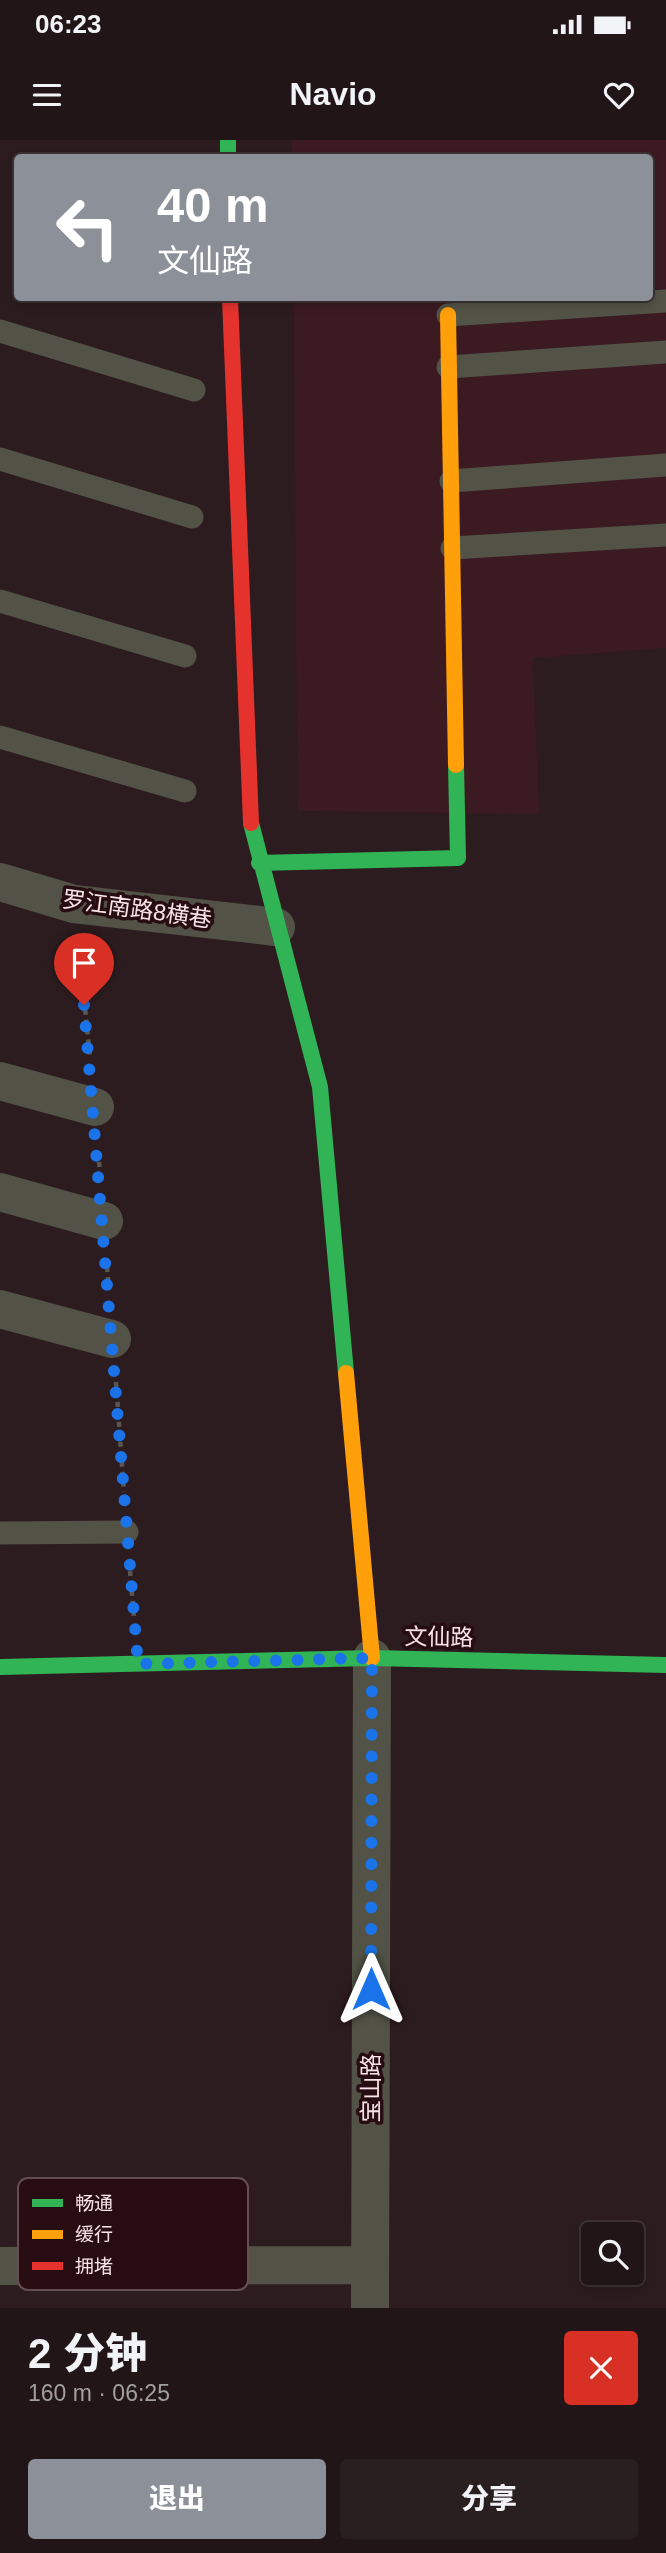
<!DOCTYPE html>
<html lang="zh">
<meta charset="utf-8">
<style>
:root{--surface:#211517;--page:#291e20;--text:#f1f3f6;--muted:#a29fa1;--line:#3e3436;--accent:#8c9099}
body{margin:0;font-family:Helvetica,"Noto Sans SC",sans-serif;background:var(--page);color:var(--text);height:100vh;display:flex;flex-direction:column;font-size:26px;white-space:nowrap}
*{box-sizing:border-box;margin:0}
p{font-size:23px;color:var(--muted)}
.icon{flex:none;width:38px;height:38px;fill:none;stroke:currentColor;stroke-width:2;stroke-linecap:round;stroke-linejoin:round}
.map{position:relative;height:2168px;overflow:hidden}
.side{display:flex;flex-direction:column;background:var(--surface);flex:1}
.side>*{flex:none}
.hud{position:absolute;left:14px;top:14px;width:639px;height:147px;border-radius:7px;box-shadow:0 4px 10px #0003,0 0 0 2px var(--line);background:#8c9099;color:#fff;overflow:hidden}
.buttons{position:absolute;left:581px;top:2082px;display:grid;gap:14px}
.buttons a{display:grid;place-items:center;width:63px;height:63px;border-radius:7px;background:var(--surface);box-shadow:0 4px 10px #0003,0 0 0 2px var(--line);font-size:35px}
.pin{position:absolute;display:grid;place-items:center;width:60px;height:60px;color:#fff;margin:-72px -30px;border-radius:50% 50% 50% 0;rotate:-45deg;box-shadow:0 0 7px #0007}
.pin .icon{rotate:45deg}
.me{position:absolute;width:77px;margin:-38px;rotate:0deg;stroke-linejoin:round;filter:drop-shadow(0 0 5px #0008)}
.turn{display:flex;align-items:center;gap:24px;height:147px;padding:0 28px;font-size:32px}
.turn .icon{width:91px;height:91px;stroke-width:2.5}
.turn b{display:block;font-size:49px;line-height:60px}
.round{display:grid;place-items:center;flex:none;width:74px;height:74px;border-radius:7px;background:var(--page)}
.summary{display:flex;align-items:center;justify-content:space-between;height:119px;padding:0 28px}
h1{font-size:42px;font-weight:800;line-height:52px}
.button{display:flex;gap:14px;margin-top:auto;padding:14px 28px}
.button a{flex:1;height:80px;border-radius:7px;background:var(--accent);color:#fff;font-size:28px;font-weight:800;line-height:80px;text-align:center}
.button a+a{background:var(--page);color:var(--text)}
.status{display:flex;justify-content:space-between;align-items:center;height:49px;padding:0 35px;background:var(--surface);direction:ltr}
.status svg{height:19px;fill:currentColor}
header{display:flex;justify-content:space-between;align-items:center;height:91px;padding:0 28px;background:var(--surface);font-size:32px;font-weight:800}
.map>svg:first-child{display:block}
.built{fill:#3b1a21}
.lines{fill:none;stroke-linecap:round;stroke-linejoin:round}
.path{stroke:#58564e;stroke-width:4.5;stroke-dasharray:5 5;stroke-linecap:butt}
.lane{stroke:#525346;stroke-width:23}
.street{stroke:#525346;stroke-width:38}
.fast{stroke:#30b455;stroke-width:16}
.slow{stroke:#ff9f0a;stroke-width:16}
.jam{stroke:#e5322d;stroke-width:16}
.route{stroke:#1a73e8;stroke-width:12;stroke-dasharray:0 21.6}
.labels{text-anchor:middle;stroke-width:7;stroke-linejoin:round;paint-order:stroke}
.street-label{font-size:23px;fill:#f8e4e7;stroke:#270c12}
.key{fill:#270c12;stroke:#664d52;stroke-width:2}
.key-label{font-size:19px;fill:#f8e4e7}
</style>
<div class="status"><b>06:23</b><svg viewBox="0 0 49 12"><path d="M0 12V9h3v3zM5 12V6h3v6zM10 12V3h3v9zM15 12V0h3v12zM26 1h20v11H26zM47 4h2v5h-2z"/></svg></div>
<header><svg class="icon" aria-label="menu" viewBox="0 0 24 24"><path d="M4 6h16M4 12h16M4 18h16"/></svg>Navio<svg class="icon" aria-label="heart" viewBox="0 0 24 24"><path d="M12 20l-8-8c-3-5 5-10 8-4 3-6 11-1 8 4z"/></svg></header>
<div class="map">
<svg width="666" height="2168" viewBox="0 0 666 2168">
<rect width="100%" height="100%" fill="#2c1c1f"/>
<path class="built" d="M 291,0 L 666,0 L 666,508 L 533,518 L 539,674 L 297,671 L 294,158 L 649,158 L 649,18 L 292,17 Z"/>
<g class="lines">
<path class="path" d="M 79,810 L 90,916
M 98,1012 L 100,1031
M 107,1127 L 109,1150
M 116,1242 L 124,1352
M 130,1431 L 134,1478"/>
<path class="lane" d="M 448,175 L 666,161
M 0,191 L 194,250
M 448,227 L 666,212
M 0,319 L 192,377
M 451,341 L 666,325
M 452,408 L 666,395
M 0,461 L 185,516
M 0,597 L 185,651
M 0,1393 L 127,1392"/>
<path class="street" d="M 0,742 L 74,764 L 276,787
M 0,941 L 95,967
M 0,1052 L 104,1081
M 0,1169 L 112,1199
M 0,2126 L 370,2125
M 370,2168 L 372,1518"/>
<path class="fast" d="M 228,0 L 228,18
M 251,683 L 320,947 L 346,1233
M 259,723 L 458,718 L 456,625
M 0,1527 L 372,1518 L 666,1525"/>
<path class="slow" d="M 448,175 L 456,625
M 346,1233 L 372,1518"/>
<path class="jam" d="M 230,158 L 251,683"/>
</g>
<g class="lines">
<path class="route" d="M 84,865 L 138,1524 L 372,1518 L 371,1849"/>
</g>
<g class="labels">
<g class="street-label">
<text transform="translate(137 769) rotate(8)" y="8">罗江南路8横巷</text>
<text transform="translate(439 1497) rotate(1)" y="8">文仙路</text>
<text transform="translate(371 1948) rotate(-90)" y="8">宝山路</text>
</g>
</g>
<rect x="18" y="2038" width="230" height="112" rx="10" class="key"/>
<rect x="32" y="2059" width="31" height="8" fill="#30b455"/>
<rect x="32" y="2090" width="31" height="9" fill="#ff9f0a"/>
<rect x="32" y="2122" width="31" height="8" fill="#e5322d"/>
<g class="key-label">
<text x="75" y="2070">畅通</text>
<text x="75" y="2101">缓行</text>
<text x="75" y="2133">拥堵</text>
</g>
</svg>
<div class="buttons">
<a><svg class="icon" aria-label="search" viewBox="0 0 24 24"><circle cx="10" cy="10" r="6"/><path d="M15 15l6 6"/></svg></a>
</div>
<div class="pin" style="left:84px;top:865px;background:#d93025"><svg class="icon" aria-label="arrive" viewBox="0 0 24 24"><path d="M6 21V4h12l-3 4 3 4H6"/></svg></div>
<svg class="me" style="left:371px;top:1849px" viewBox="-20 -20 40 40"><path d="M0-17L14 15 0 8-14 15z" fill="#1a73e8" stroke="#fff" stroke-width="4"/></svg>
<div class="hud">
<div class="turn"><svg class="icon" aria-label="left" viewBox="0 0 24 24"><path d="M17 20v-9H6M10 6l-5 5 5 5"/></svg><div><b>40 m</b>文仙路</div></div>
</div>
</div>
<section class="side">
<div class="summary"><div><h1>2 分钟</h1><p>160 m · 06:25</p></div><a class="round" style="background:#d93025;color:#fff"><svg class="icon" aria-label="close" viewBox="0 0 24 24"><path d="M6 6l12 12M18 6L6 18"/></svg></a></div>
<div class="button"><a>退出</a><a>分享</a></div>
</section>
